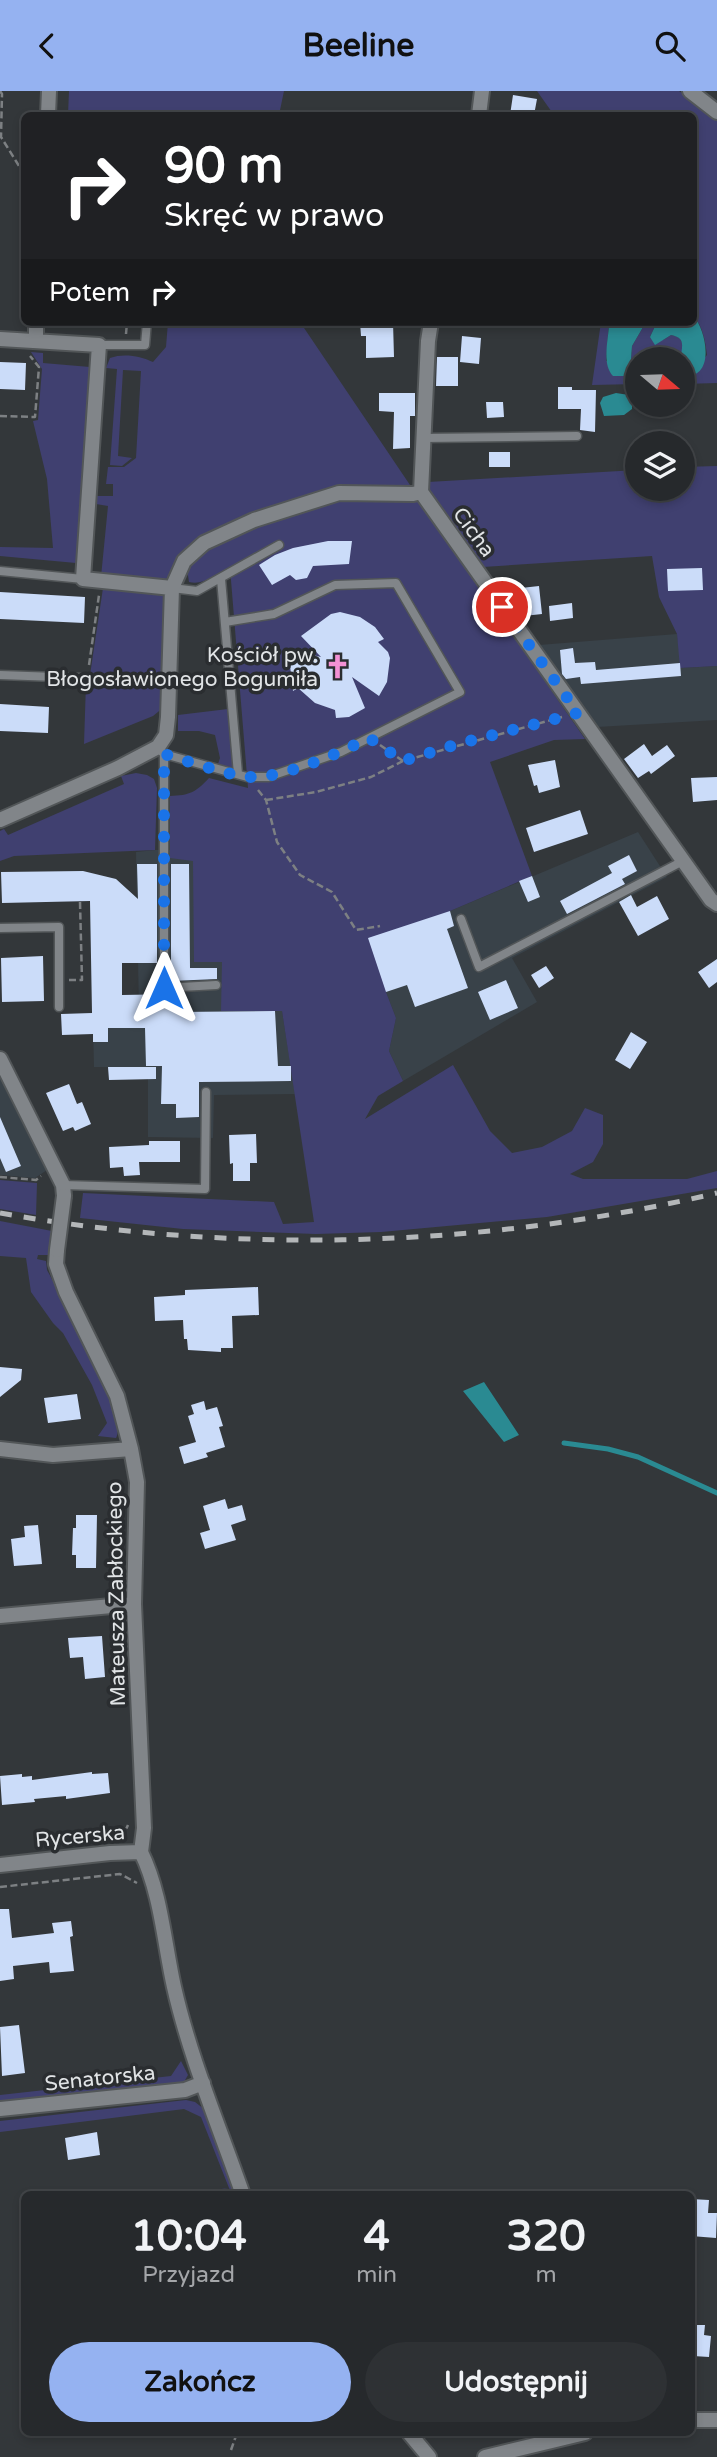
<!DOCTYPE html>
<html lang="pl">
<meta charset="utf-8">
<style>
:root{--surface:#26292c;--page:#2e3134;--text:#f1f3f6;--muted:#a4a6a9;--line:#424548;--accent:#95b2f1}
body{margin:0;font-family:"Varela Round",sans-serif;background:var(--page);color:var(--text);height:100vh;display:flex;flex-direction:column;font-size:26px;white-space:nowrap}
*{box-sizing:border-box;margin:0}
p{font-size:23px;color:var(--muted)}
.icon{flex:none;width:38px;height:38px;fill:none;stroke:currentColor;stroke-width:2;stroke-linecap:round;stroke-linejoin:round}
.map{position:relative;flex:1;overflow:hidden}
.panel{position:absolute;left:21px;top:2100px;width:674px;height:245px;display:flex;flex-direction:column;background:var(--surface);border-radius:10px;box-shadow:0 4px 10px #0003,0 0 0 2px var(--line)}
.panel>*{flex:none}
.top-card{position:absolute;left:21px;top:21px;width:676px;height:214px;border-radius:10px;box-shadow:0 4px 10px #0003,0 0 0 2px var(--line);background:#202124;color:#fff;overflow:hidden}
.needle{width:46px;rotate:109deg}
.tools{position:absolute;left:625px;top:256px;display:grid;gap:14px}
.tools a{display:grid;place-items:center;width:70px;height:70px;border-radius:50%;background:var(--surface);box-shadow:0 4px 10px #0003,0 0 0 2px var(--line);font-size:35px}
.pin{position:absolute;display:grid;place-items:center;width:60px;height:60px;color:#fff;margin:-30px;border:4px solid #fff;border-radius:50%;box-shadow:0 2px 7px #0007}
.me{position:absolute;width:77px;margin:-38px;rotate:0deg;stroke-linejoin:round;filter:drop-shadow(0 0 5px #0008)}
.turn{display:flex;align-items:center;gap:24px;height:147px;padding:0 28px;font-size:32px}
.turn .icon{width:91px;height:91px;stroke-width:2.5}
.turn b{display:block;font-size:49px;line-height:60px}
.then{display:flex;align-items:center;height:66px;padding:0 28px;background:#0003;gap:14px;font-size:26px}
.eta{display:flex;justify-content:space-evenly;align-items:center;height:119px;text-align:center}
.eta b{font-size:42px;font-weight:700;line-height:49px}
.button{display:flex;gap:14px;margin-top:auto;padding:14px 28px}
.button a{flex:1;height:80px;border-radius:42px;background:var(--accent);color:#111;font-size:28px;font-weight:700;line-height:80px;text-align:center}
.button a+a{background:var(--page);color:var(--text)}
header{display:flex;justify-content:space-between;align-items:center;height:91px;padding:0 28px;background:var(--accent);color:#111;font-size:32px;font-weight:700}
.map>svg:first-child{display:block}
.built{fill:#394249}
.green{fill:#404070}
.water{fill:#2a8a92}
.lines{fill:none;stroke-linecap:round;stroke-linejoin:round}
.stream{stroke:#2a8a92;stroke-width:5}
.building{fill:#cbdcf9}
.lane-casing{stroke:#525658;stroke-width:11}
.street-casing{stroke:#525658;stroke-width:18}
.path{stroke:#7d8083;stroke-width:2.5;stroke-dasharray:7 3.5;stroke-linecap:butt}
.lane{stroke:#818589;stroke-width:8}
.street{stroke:#818589;stroke-width:14}
.rail{stroke:#b4b7b9;stroke-width:5;stroke-dasharray:12 12;stroke-linecap:butt}
.street-bridge-casing{stroke:#525658;stroke-width:18;stroke-linecap:butt}
.street-bridge{stroke:#818589;stroke-width:14}
.route{stroke:#1a73e8;stroke-width:12;stroke-dasharray:0 21.6}
.labels{text-anchor:middle;stroke-width:7;stroke-linejoin:round;paint-order:stroke}
.street-label{font-size:21px;fill:#e1e4e6;stroke:#2a2d30}
.poi-label{font-size:21px;fill:#e1e4e6;stroke:#2a2d30;text-anchor:end}
</style>
<header><svg class="icon" aria-label="back" viewBox="0 0 24 24"><path d="M15 5l-7 7 7 7"/></svg>Beeline<svg class="icon" aria-label="search" viewBox="0 0 24 24"><circle cx="10" cy="10" r="6"/><path d="M15 15l6 6"/></svg></header>
<div class="map">
<svg width="717" height="2366" viewBox="0 0 717 2366">
<rect width="100%" height="100%" fill="#33373a"/>
<path class="built" d="M 677,543 L 681,577 L 717,575 L 717,629 L 597,636 L 539,554 Z
M 638,741 L 667,786 L 512,867 L 537,911 L 403,990 L 389,960 L 396,927 L 386,901 L 450,820 Z
M 155,759 L 224,759 L 222,920 L 282,920 L 295,1003 L 214,1004 L 213,1047 L 148,1046 L 148,976 L 94,976 L 93,935 L 139,921 L 136,761 Z
M 0,987 L 47,1079 L 35,1087 L 0,1084 Z"/>
<path class="green" d="M 69,0 L 284,0 L 279,24 L 68,24 Z
M 537,0 L 679,0 L 717,28 L 717,292 L 683,293 L 683,285 L 688,286 L 707,264 C 705,249 703,236 693,224 L 693,24 L 554,24 Z
M 168,231 L 300,231 L 412,397 L 336,398 L 180,466 L 169,485 L 163,490 L 101,486 L 108,415 L 96,413 L 96,405 L 113,405 L 113,393 L 106,393 L 108,376 L 124,376 L 136,367 L 141,280 L 123,279 L 118,365 L 132,367 L 122,375 L 110,374 L 117,278 L 106,277 L 110,267 C 124,262 140,265 153,271 L 166,256 Z
M 601,231 L 609,231 L 606,270 L 631,268 L 632,255 L 646,231 L 657,231 L 650,246 L 663,249 L 671,244 C 685,246 684,256 681,268 L 637,268 L 637,293 L 592,294 Z
M 31,261 L 43,262 L 43,272 L 90,276 L 76,472 L 0,465 L 0,456 L 53,457 L 47,388 L 33,330 L 38,329 L 42,278 Z
M 717,375 L 717,575 L 680,577 L 677,543 L 659,506 L 652,465 L 483,476 L 427,399 L 428,391 L 637,379 L 637,397 L 682,397 L 683,376 Z
M 418,408 L 585,648 L 554,649 L 490,671 L 532,785 L 450,820 L 386,901 L 396,927 L 389,960 L 403,990 L 378,1005 L 365,1028 L 453,974 L 490,1040 L 512,1062 L 542,1056 L 572,1040 L 585,1017 L 603,1024 L 603,1053 L 593,1071 L 570,1083 L 583,1088 L 687,1088 L 717,1080 L 717,1097 L 547,1126 L 381,1141 L 316,1143 L 183,1138 L 80,1127 L 83,1102 L 274,1111 L 283,1133 L 314,1131 L 282,920 L 221,920 L 222,871 L 194,871 L 193,770 L 170,767 L 170,705 C 190,704 195,702 209,687 L 248,697 L 230,477 C 217,482 204,495 189,491 L 187,478 L 207,454 L 253,434 L 337,409 Z
M 103,497 L 159,502 L 166,506 L 162,587 L 90,584 Z
M 86,592 L 158,595 L 164,600 L 164,616 L 153,625 L 84,653 Z
M 228,618 L 234,677 L 218,673 L 220,667 L 215,644 L 199,640 L 178,640 L 178,624 Z
M 136,682 L 147,684 L 154,688 L 157,697 L 155,759 L 14,765 L 0,770 L 0,740 L 4,738 L 8,744 L 124,693 L 121,685 Z
M 0,1089 L 37,1092 L 36,1124 L 0,1118 Z
M 0,1130 L 52,1140 L 48,1164 L 38,1164 L 37,1168 L 46,1170 L 47,1179 C 61,1205 129,1326 116,1347 L 98,1345 L 107,1332 L 92,1294 L 63,1242 L 53,1232 L 31,1201 L 26,1167 L 0,1165 Z
M 181,1970 L 188,1984 L 184,1991 L 0,2012 L 0,2004 L 171,1985 Z
M 186,2009 L 195,2011 L 204,2018 L 235,2103 L 232,2103 L 229,2097 L 201,2103 L 183,2103 L 229,2097 L 201,2026 L 184,2018 L 0,2041 L 0,2030 Z"/>
<path class="water" d="M 693,224 C 707,240 716,288 683,285 C 683,279 681,271 681,268 C 681,256 687,247 671,244 L 655,254 L 650,246 L 657,231 L 693,231 Z
M 609,231 L 646,231 L 632,255 L 631,268 L 625,285 L 613,285 C 601,272 609,248 609,231 Z
M 616,302 L 629,304 L 632,312 L 632,318 L 624,324 L 604,325 L 600,312 L 603,306 Z
M 484,1291 L 519,1344 L 504,1351 L 463,1300 Z"/>
<g class="lines">
<path class="stream" d="M 564,1352 L 608,1358 L 638,1366 L 717,1402"/>
</g>
<path class="building" d="M 513,4 L 537,8 L 534,24 L 510,24 Z
M 360,231 L 393,231 L 394,266 L 366,267 L 366,245 L 361,245 Z
M 462,245 L 481,247 L 479,273 L 460,271 Z
M 437,266 L 458,266 L 458,295 L 436,295 Z
M 0,271 L 26,272 L 25,299 L 0,298 Z
M 558,296 L 572,296 L 572,299 L 596,299 L 595,341 L 580,339 L 581,318 L 558,318 Z
M 379,302 L 415,302 L 415,325 L 410,325 L 410,357 L 393,358 L 394,321 L 379,320 Z
M 486,311 L 503,311 L 504,326 L 487,327 Z
M 489,361 L 510,361 L 510,376 L 489,376 Z
M 328,450 L 352,450 L 349,473 L 313,475 L 307,487 L 296,489 L 290,484 L 272,494 L 259,474 L 275,464 L 293,457 Z
M 702,477 L 703,499 L 668,500 L 667,478 Z
M 539,495 L 542,523 L 524,525 L 521,497 Z
M 0,501 L 85,506 L 84,532 L 0,528 Z
M 572,512 L 573,527 L 550,530 L 549,515 Z
M 340,521 L 360,526 L 375,536 L 384,548 L 378,551 L 388,561 L 390,567 L 387,591 L 379,605 L 352,586 L 365,617 L 349,626 L 336,627 L 335,619 L 315,612 L 298,597 L 293,600 L 288,558 L 321,566 L 301,545 L 331,523 Z
M 573,557 L 575,572 L 595,571 L 596,579 L 680,572 L 681,585 L 581,593 L 580,586 L 566,588 L 562,583 L 560,559 Z
M 0,613 L 49,616 L 48,642 L 0,640 Z
M 644,653 L 652,665 L 667,654 L 675,665 L 651,683 L 649,680 L 638,687 L 624,668 Z
M 555,669 L 560,696 L 539,702 L 537,694 L 534,695 L 528,674 Z
M 717,686 L 717,709 L 693,711 L 691,687 Z
M 580,719 L 588,743 L 534,761 L 526,737 Z
M 629,764 L 637,780 L 622,788 L 625,793 L 567,823 L 560,810 L 612,782 L 608,775 Z
M 137,773 L 157,773 L 157,872 L 122,872 L 122,904 L 177,903 L 177,921 L 275,920 L 278,975 L 291,975 L 291,990 L 199,991 L 199,1026 L 176,1027 L 176,1013 L 161,1013 L 162,975 L 146,975 L 145,937 L 108,937 L 108,951 L 93,951 L 93,943 L 62,944 L 61,923 L 92,922 L 90,810 L 2,812 L 1,781 L 83,780 L 116,788 L 138,808 Z
M 171,773 L 189,773 L 190,877 L 217,877 L 217,888 L 171,890 Z
M 532,785 L 540,806 L 528,811 L 519,790 Z
M 631,804 L 637,816 L 657,805 L 669,828 L 638,845 L 619,811 Z
M 450,820 L 454,835 L 447,838 L 468,897 L 415,916 L 407,894 L 386,901 L 368,847 Z
M 43,865 L 44,910 L 2,911 L 1,867 Z
M 717,868 L 717,891 L 709,897 L 698,881 Z
M 546,875 L 554,887 L 539,897 L 531,884 Z
M 506,889 L 518,917 L 490,929 L 478,901 Z
M 631,941 L 647,951 L 630,978 L 615,969 Z
M 108,976 L 156,976 L 156,988 L 109,989 Z
M 69,993 L 77,1013 L 82,1011 L 91,1033 L 75,1040 L 73,1036 L 63,1040 L 46,1002 Z
M 0,1026 L 21,1075 L 6,1081 L 0,1067 Z
M 256,1043 L 257,1072 L 250,1072 L 250,1090 L 233,1090 L 233,1072 L 230,1073 L 229,1044 Z
M 149,1050 L 180,1050 L 180,1071 L 139,1071 L 140,1084 L 124,1085 L 123,1076 L 110,1077 L 109,1056 L 149,1054 Z
M 258,1196 L 259,1224 L 232,1225 L 233,1257 L 221,1257 L 221,1261 L 188,1259 L 187,1248 L 184,1248 L 183,1229 L 155,1230 L 154,1206 L 185,1204 L 185,1199 Z
M 0,1276 L 22,1278 L 21,1289 L 0,1306 Z
M 77,1303 L 81,1328 L 48,1332 L 44,1307 Z
M 204,1310 L 206,1319 L 217,1316 L 223,1335 L 219,1336 L 225,1356 L 206,1362 L 208,1366 L 184,1373 L 179,1356 L 196,1351 L 188,1325 L 194,1323 L 191,1314 Z
M 225,1408 L 228,1418 L 242,1414 L 246,1429 L 231,1434 L 236,1449 L 205,1458 L 200,1442 L 210,1439 L 203,1415 Z
M 76,1424 L 97,1424 L 96,1477 L 76,1477 L 76,1464 L 72,1464 L 73,1437 L 76,1437 Z
M 38,1434 L 42,1473 L 14,1475 L 11,1448 L 25,1446 L 24,1435 Z
M 102,1545 L 105,1586 L 85,1588 L 83,1566 L 70,1567 L 68,1547 Z
M 92,1681 L 92,1683 L 108,1682 L 110,1702 L 66,1708 L 66,1705 L 34,1708 L 35,1711 L 2,1714 L 0,1685 L 22,1683 L 22,1686 L 32,1685 L 32,1689 Z
M 0,1818 L 9,1818 L 12,1847 L 54,1842 L 52,1832 L 71,1830 L 73,1845 L 70,1846 L 74,1880 L 50,1882 L 49,1871 L 13,1875 L 14,1888 L 0,1890 Z
M 19,1934 L 25,1982 L 2,1985 L 0,1936 Z
M 97,2041 L 100,2064 L 68,2069 L 65,2047 Z
M 691,2108 L 709,2109 L 708,2122 L 717,2122 L 716,2147 L 691,2145 Z
M 691,2234 L 705,2234 L 704,2244 L 711,2245 L 709,2266 L 693,2265 L 691,2263 Z"/>
<g class="lines">
<defs>
<path id="lane" d="M 99,254 L 145,254 L 147,231
M 424,347 L 577,345
M 0,480 L 83,488
M 221,488 L 238,683
M 172,497 L 197,500 L 279,454
M 0,584 L 169,590
M 162,661 L 164,663 L 164,897 L 216,894
M 164,663 L 247,686 L 268,686 L 341,661 L 460,601 L 396,492 L 335,494 L 274,523 L 225,531
M 461,828 L 479,876 L 683,770
M 0,837 L 59,836 L 59,916
M 63,1094 L 205,1098 L 206,1001"/>
<path id="street" d="M 690,0 L 717,21
M 48,24 L 49,0
M 479,24 L 482,0
M 431,231 L 428,250 L 421,401 L 711,809 L 717,813
M 0,248 L 99,254 L 83,488 L 172,497
M 36,250 L 36,231
M 0,729 L 118,677 L 158,656 L 166,644 L 168,626 L 172,497 L 184,470 L 204,452 L 254,429 L 339,402 L 413,403 L 421,401
M 0,968 L 63,1094 L 64,1105
M 57,1159 L 56,1173 L 66,1201 L 117,1305 L 131,1358 L 137,1391 L 134,1513 L 144,1737 L 141,1761
M 0,1358 L 53,1364 L 131,1358
M 0,1525 L 134,1513
M 0,1774 L 110,1762 L 141,1761 C 161,1802 164,1851 174,1896 C 190,1967 219,2035 243,2104
M 0,2018 L 185,1999 L 203,1992
M 691,2329 L 717,2329
M 409,2342 L 429,2366
M 485,2366 L 585,2342"/>
</defs>
<use href="#lane" class="lane-casing"/>
<use href="#street" class="street-casing"/>
<path class="path" d="M 0,0 L 2,3 L 1,46 L 24,83
M 126,243 L 127,231
M 0,325 L 35,326 L 39,276 L 30,265
M 89,574 L 99,504
M 380,654 L 403,670
M 258,699 L 266,709 L 277,751 L 300,784 L 332,801 L 356,839 L 380,835
M 266,709 L 316,701 L 371,686 L 403,670 L 562,626
M 69,889 L 82,889 L 80,811
M 0,1086 L 36,1089 L 41,1085
M 122,1747 L 128,1734
M 0,1796 L 120,1783 L 137,1792
M 231,2359 L 237,2342"/>
<use href="#lane" class="lane"/>
<use href="#street" class="street"/>
<path class="rail" d="M 0,1122 C 236,1164 484,1157 717,1102"/>
<defs>
<path id="street-bridge" d="M 57,1159 L 64,1105"/>
</defs>
<use href="#street-bridge" class="street-bridge-casing"/>
<use href="#street-bridge" class="street-bridge"/>
</g>
<g class="lines">
<path class="route" d="M 164,897 L 164,663 C 188,670 227,684 249,686 C 282,688 339,662 369,647 L 403,670 L 458,653 L 578,622 L 502,516"/>
</g>
<defs>
<symbol id="church-bare" viewBox="-9 -9 18 18"><path d="M-1.2-6h2.4v3.5h3.3v2.4h-3.3V6h-2.4V-.1h-3.3v-2.4h3.3Z" fill="#f491d4" stroke="#2a2d30" stroke-width="2.5" paint-order="stroke"/></symbol>
</defs>
<g fill-rule="evenodd">
<use href="#church-bare" x="320" y="558" width="35" height="35"/>
</g>
<g class="labels">
<g class="street-label">
<text transform="translate(474 441) rotate(54)" y="7">Cicha</text>
<text transform="translate(116 1503) rotate(-91)" y="7">Mateusza Zabłockiego</text>
<text transform="translate(80 1745) rotate(-5)" y="7">Rycerska</text>
<text transform="translate(100 1987) rotate(-6)" y="7">Senatorska</text>
</g>
<g class="poi-label">
<text x="318" y="571">Kościół pw.<tspan x="318" dy="24">Błogosławionego Bogumiła</tspan></text>
</g>
</g>
</svg>
<div class="tools">
<a><svg class="needle" viewBox="-14 -14 28 28"><path d="M0-13l5 13h-10z" fill="#e53935"/><path d="M0 13l5-13h-10z" fill="#a4a6a9"/></svg></a>
<a><svg class="icon" aria-label="layers" viewBox="0 0 24 24"><path d="M12 4l9 5-9 5-9-5zM3 14l9 5 9-5"/></svg></a>
</div>
<div class="pin" style="left:502px;top:516px;background:#d93025"><svg class="icon" aria-label="arrive" viewBox="0 0 24 24"><path d="M6 21V4h12l-3 4 3 4H6"/></svg></div>
<svg class="me" style="left:164px;top:897px" viewBox="-20 -20 40 40"><path d="M0-17L14 15 0 8-14 15z" fill="#1a73e8" stroke="#fff" stroke-width="4"/></svg>
<div class="top-card">
<div class="turn"><svg class="icon" aria-label="right" viewBox="0 0 24 24"><path d="M7 20v-9h11M14 6l5 5-5 5"/></svg><div><b>90 m</b>Skręć w prawo</div></div>
<div class="then">Potem<svg class="icon" aria-label="right" viewBox="0 0 24 24"><path d="M7 20v-9h11M14 6l5 5-5 5"/></svg></div>
</div>
<section class="panel">
<div class="eta">
<div><b>10:04</b><p>Przyjazd</p></div>
<div><b>4</b><p>min</p></div>
<div><b>320</b><p>m</p></div>
</div>
<div class="button"><a>Zakończ</a><a>Udostępnij</a></div>
</section>
</div>
